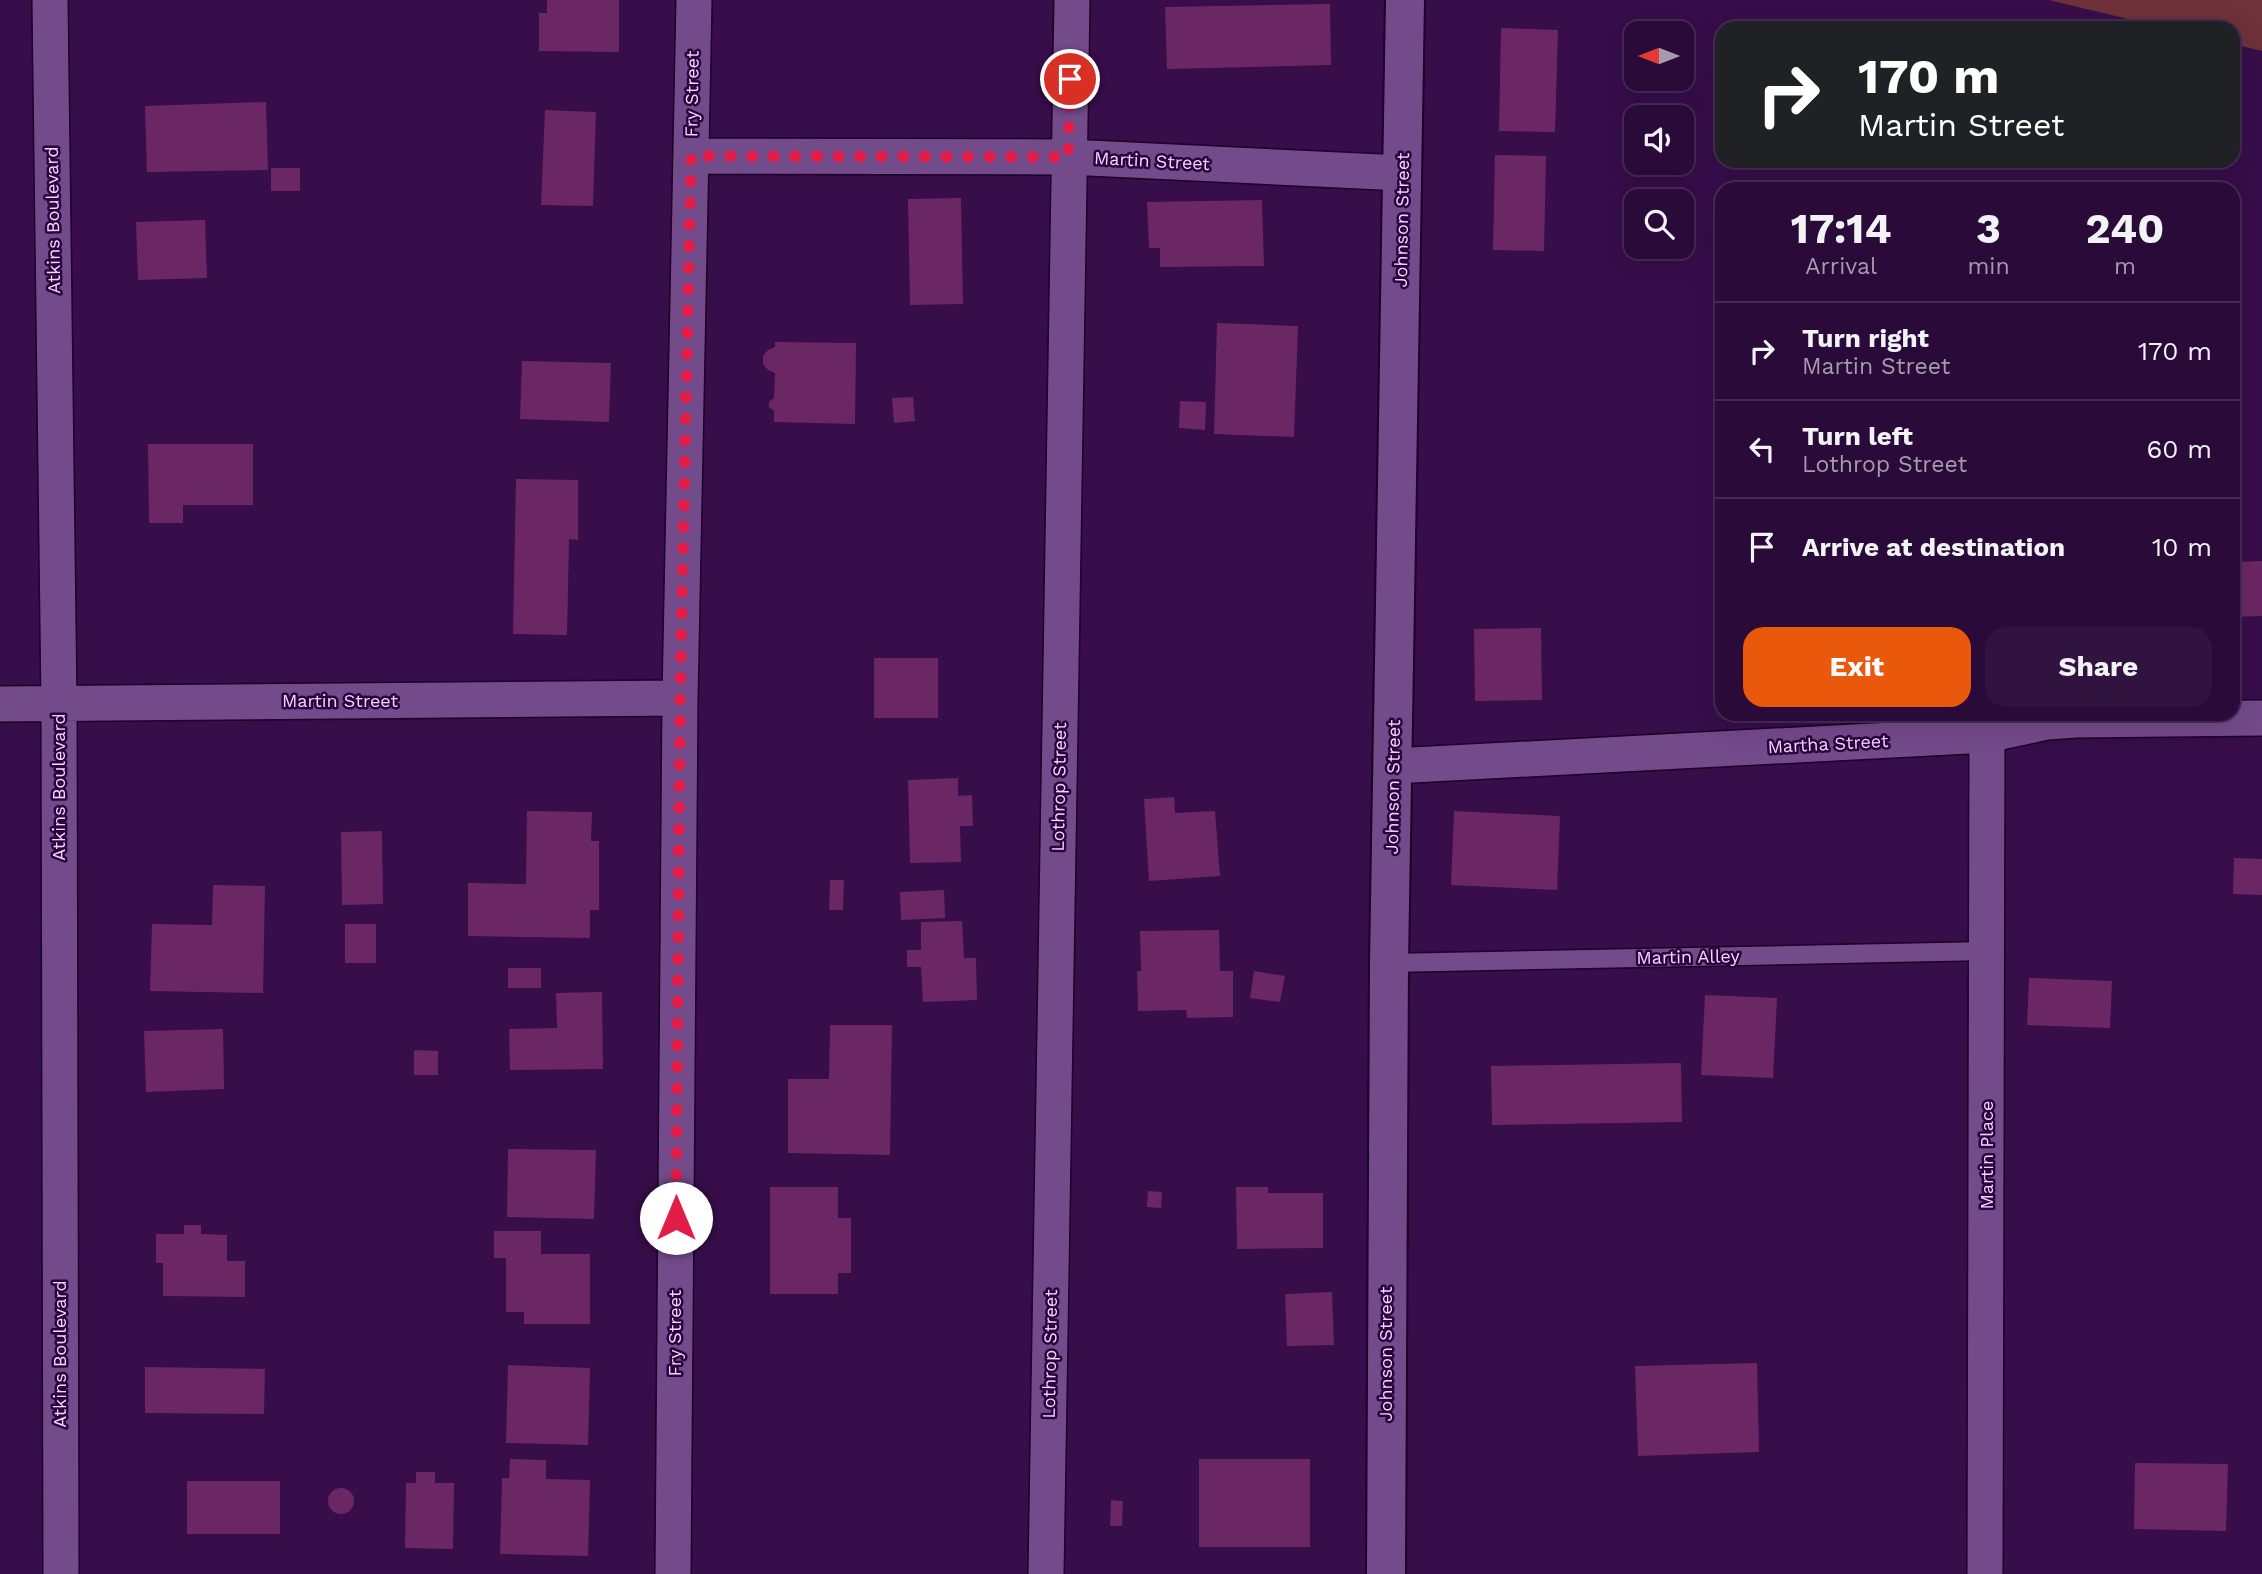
<!DOCTYPE html>
<style>
:root{--surface:#290a38;--page:#311340;--text:#f1f3f6;--muted:#a59aae;--line:#452b53;--accent:#ea580c}
body{margin:0;font-family:"Work Sans",sans-serif;background:var(--page);color:var(--text);height:100vh;display:flex;flex-direction:column;font-size:26px;white-space:nowrap}
*{box-sizing:border-box;margin:0}
p{font-size:23px;color:var(--muted)}
.icon{flex:none;width:38px;height:38px;fill:none;stroke:currentColor;stroke-width:2;stroke-linecap:round;stroke-linejoin:round}
.map{position:relative;flex:1;overflow:hidden}
.panel{position:absolute;left:1715px;top:182px;width:525px;height:539px;display:flex;flex-direction:column;background:var(--surface);border-radius:21px;box-shadow:0 7px 28px #0002,0 0 0 2px var(--line)}
.panel>*{flex:none}
.top-card{position:absolute;left:1715px;top:21px;width:525px;height:147px;border-radius:21px;box-shadow:0 7px 28px #0002,0 0 0 2px var(--line);background:#202124;color:#fff;overflow:hidden}
.needle{width:46px;rotate:270deg}
.buttons{position:absolute;left:1624px;top:21px;display:grid;gap:14px}
.buttons a{display:grid;place-items:center;width:70px;height:70px;border-radius:14px;background:var(--surface);box-shadow:0 7px 28px #0002,0 0 0 2px var(--line);font-size:35px}
.pin{position:absolute;display:grid;place-items:center;width:60px;height:60px;color:#fff;margin:-30px;border:4px solid #fff;border-radius:50%;box-shadow:0 2px 7px #0007}
.me{position:absolute;width:77px;margin:-38px;rotate:0deg;stroke-linejoin:round;filter:drop-shadow(0 0 5px #0008)}
.turn{display:flex;align-items:center;gap:24px;height:147px;padding:0 28px;font-size:32px}
.turn .icon{width:91px;height:91px;stroke-width:2.5}
.turn b{display:block;font-size:49px;line-height:60px}
.eta{display:flex;justify-content:space-evenly;align-items:center;height:119px;text-align:center}
.eta b{font-size:42px;font-weight:700;line-height:49px}
.cta{display:flex;gap:14px;margin-top:auto;padding:14px 28px}
.cta a{flex:1;height:80px;border-radius:21px;background:var(--accent);color:#fff;font-size:28px;font-weight:700;line-height:80px;text-align:center}
.cta a+a{background:var(--page);color:var(--text)}
ul{padding:0;list-style:none}
li{display:flex;align-items:center;gap:21px;height:98px;padding:0 28px;border-top:2px solid var(--line)}
li div{flex:1}
li b{display:block;font-size:26px}
li em{font-style:normal}
.map>svg:first-child{display:block}
.green{fill:#6f313a}
.building{fill:#6b2763}
.lines{fill:none;stroke-linecap:round;stroke-linejoin:round}
.service-casing{stroke:#1b0028;stroke-width:21}
.minor-casing{stroke:#1b0028;stroke-width:38}
.tertiary-casing{stroke:#1b0028;stroke-width:42}
.service{stroke:#734a8a;stroke-width:18}
.minor{stroke:#734a8a;stroke-width:35}
.tertiary{stroke:#734a8a;stroke-width:38}
.route{stroke:#e11d48;stroke-width:12;stroke-dasharray:0 21.6}
.labels{text-anchor:middle;stroke-width:5;stroke-linejoin:round;paint-order:stroke}
.street-label{font-size:18px;fill:#efd8fd;stroke:#2c023f}
</style>
<div class="map">
<svg width="2262" height="1574" viewBox="0 0 2262 1574">
<rect width="100%" height="100%" fill="#370d4a"/>
<path class="green" d="M 2049,0 L 2262,0 L 2262,51 L 2233,44 L 2233,28 L 2165,28 Z"/>
<path class="building" d="M 547,0 L 619,0 L 619,52 L 539,51 L 539,13 L 547,13 Z
M 1330,4 L 1331,65 L 1167,69 L 1165,7 Z
M 1501,28 L 1558,30 L 1555,132 L 1499,131 Z
M 266,102 L 268,170 L 147,172 L 145,106 Z
M 545,110 L 596,112 L 593,206 L 541,205 Z
M 1495,155 L 1546,156 L 1544,251 L 1493,250 Z
M 271,168 L 300,168 L 300,191 L 271,191 Z
M 961,198 L 963,304 L 910,305 L 908,199 Z
M 1262,200 L 1264,266 L 1160,267 L 1160,248 L 1149,248 L 1147,202 Z
M 205,220 L 207,278 L 138,280 L 136,222 Z
M 1217,323 L 1298,326 L 1294,437 L 1214,434 Z
M 775,342 L 856,343 L 855,424 L 774,422 L 774,411 L 769,407 L 769,402 L 774,398 L 775,373 L 768,370 L 763,364 L 763,356 L 768,350 L 775,347 Z
M 522,361 L 611,363 L 609,422 L 520,419 Z
M 913,397 L 915,421 L 894,423 L 892,398 Z
M 1180,401 L 1206,402 L 1205,430 L 1179,428 Z
M 148,444 L 253,444 L 253,505 L 183,505 L 183,523 L 149,523 Z
M 516,479 L 578,480 L 578,540 L 569,539 L 567,635 L 513,634 Z
M 2262,561 L 2262,616 L 2233,617 L 2233,562 Z
M 1541,628 L 1542,700 L 1475,701 L 1474,629 Z
M 874,658 L 938,658 L 938,718 L 874,718 Z
M 958,778 L 958,796 L 972,795 L 973,826 L 960,826 L 961,862 L 910,863 L 908,780 Z
M 1174,797 L 1175,813 L 1215,811 L 1220,876 L 1149,881 L 1144,799 Z
M 527,811 L 592,812 L 591,841 L 599,841 L 599,910 L 590,910 L 590,938 L 468,936 L 468,883 L 526,884 Z
M 1454,811 L 1560,816 L 1557,890 L 1451,885 Z
M 382,831 L 383,904 L 342,905 L 341,832 Z
M 2234,858 L 2262,859 L 2262,895 L 2233,894 Z
M 830,880 L 844,880 L 843,910 L 829,910 Z
M 213,885 L 265,886 L 263,993 L 150,991 L 152,924 L 212,925 Z
M 944,890 L 945,918 L 901,920 L 900,892 Z
M 962,921 L 964,958 L 976,958 L 977,1000 L 923,1002 L 921,967 L 907,967 L 907,950 L 921,950 L 921,922 Z
M 345,924 L 376,924 L 376,963 L 345,963 Z
M 1219,930 L 1220,971 L 1233,971 L 1233,1017 L 1187,1018 L 1186,1010 L 1138,1011 L 1137,971 L 1141,971 L 1140,931 Z
M 508,968 L 541,968 L 541,988 L 508,988 Z
M 1254,971 L 1285,976 L 1280,1002 L 1250,998 Z
M 2029,978 L 2112,981 L 2110,1028 L 2027,1025 Z
M 602,992 L 603,1069 L 510,1070 L 509,1029 L 557,1028 L 556,993 Z
M 1705,995 L 1777,998 L 1773,1078 L 1701,1075 Z
M 830,1025 L 892,1025 L 890,1155 L 788,1153 L 788,1079 L 829,1079 Z
M 223,1029 L 224,1089 L 146,1092 L 144,1031 Z
M 414,1050 L 438,1051 L 438,1075 L 414,1075 Z
M 1681,1063 L 1682,1122 L 1492,1125 L 1491,1066 Z
M 508,1149 L 596,1150 L 594,1219 L 507,1217 Z
M 770,1187 L 838,1187 L 838,1218 L 851,1218 L 851,1273 L 838,1273 L 838,1294 L 770,1294 Z
M 1236,1187 L 1268,1187 L 1268,1193 L 1323,1193 L 1323,1248 L 1237,1249 Z
M 1148,1191 L 1162,1192 L 1161,1208 L 1147,1207 Z
M 184,1225 L 201,1225 L 201,1234 L 227,1235 L 227,1261 L 245,1261 L 245,1297 L 163,1296 L 163,1263 L 156,1263 L 156,1234 L 184,1234 Z
M 494,1231 L 541,1231 L 541,1254 L 590,1254 L 590,1324 L 524,1324 L 524,1312 L 506,1312 L 506,1258 L 494,1258 Z
M 1332,1292 L 1334,1345 L 1287,1346 L 1285,1294 Z
M 1757,1363 L 1759,1452 L 1638,1456 L 1635,1366 Z
M 508,1365 L 590,1368 L 588,1445 L 506,1443 Z
M 145,1367 L 265,1369 L 264,1414 L 145,1413 Z
M 510,1459 L 546,1460 L 546,1479 L 590,1480 L 588,1556 L 500,1554 L 502,1478 L 509,1478 Z
M 1199,1459 L 1310,1459 L 1310,1547 L 1199,1547 Z
M 2135,1463 L 2228,1464 L 2226,1531 L 2134,1529 Z
M 416,1472 L 435,1472 L 435,1483 L 454,1483 L 453,1549 L 405,1548 L 406,1483 L 416,1483 Z
M 187,1481 L 280,1481 L 280,1534 L 187,1534 Z
M328 1501a13 13 0 1 1 26 0a13 13 0 1 1-26 0Z
M 1111,1500 L 1123,1501 L 1122,1526 L 1110,1526 Z"/>
<g class="lines">
<defs>
<path id="service" d="M 1389,963 L 1988,951"/>
<path id="minor" d="M 50,0 L 59,703 L 61,1574
M 691,156 L 1068,157 L 1402,173
M 0,704 L 680,698
M 1393,766 L 1987,735 L 2047,722 L 2076,720 L 2262,718
M 673,1574 L 680,698 L 694,0
M 1046,1574 L 1072,0
M 1985,1574 L 1987,735"/>
<path id="tertiary" d="M 1386,1574 L 1389,963 L 1405,0"/>
</defs>
<use href="#service" class="service-casing"/>
<use href="#minor" class="minor-casing"/>
<use href="#tertiary" class="tertiary-casing"/>
<use href="#service" class="service"/>
<use href="#minor" class="minor"/>
<use href="#tertiary" class="tertiary"/>
</g>
<g class="lines">
<path class="route" d="M 676,1218 L 680,698 L 691,156 L 1068,157 L 1070,79"/>
</g>
<g class="labels">
<g class="street-label">
<text transform="translate(692 94) rotate(-89)" y="6">Fry Street</text>
<text transform="translate(1152 161) rotate(3)" y="6">Martin Street</text>
<text transform="translate(53 220) rotate(-91)" y="6">Atkins Boulevard</text>
<text transform="translate(1402 220) rotate(-89)" y="6">Johnson Street</text>
<text x="340" y="707">Martin Street</text>
<text transform="translate(1828 744) rotate(-3)" y="6">Martha Street</text>
<text transform="translate(59 787) rotate(-90)" y="6">Atkins Boulevard</text>
<text transform="translate(1059 787) rotate(-89)" y="6">Lothrop Street</text>
<text transform="translate(1393 787) rotate(-89)" y="6">Johnson Street</text>
<text transform="translate(1688 957) rotate(-1)" y="6">Martin Alley</text>
<text transform="translate(1987 1155) rotate(-90)" y="6">Martin Place</text>
<text transform="translate(675 1333) rotate(-90)" y="6">Fry Street</text>
<text transform="translate(60 1354) rotate(-90)" y="6">Atkins Boulevard</text>
<text transform="translate(1050 1354) rotate(-89)" y="6">Lothrop Street</text>
<text transform="translate(1386 1354) rotate(-90)" y="6">Johnson Street</text>
</g>
</g>
</svg>
<div class="buttons">
<a><svg class="needle" viewBox="-14 -14 28 28"><path d="M0-13l5 13h-10z" fill="#e53935"/><path d="M0 13l5-13h-10z" fill="#a59aae"/></svg></a>
<a><svg class="icon" aria-label="sound" viewBox="0 0 24 24"><path d="M4 9h4l5-4v14l-5-4H4zM17 9q2 3 0 6"/></svg></a>
<a><svg class="icon" aria-label="search" viewBox="0 0 24 24"><circle cx="10" cy="10" r="6"/><path d="M15 15l6 6"/></svg></a>
</div>
<div class="pin" style="left:1070px;top:79px;background:#d93025"><svg class="icon" aria-label="arrive" viewBox="0 0 24 24"><path d="M6 21V4h12l-3 4 3 4H6"/></svg></div>
<svg class="me" style="left:676px;top:1218px" viewBox="-20 -20 40 40"><circle r="19" fill="#fff"/><path d="M0-13L10 11 0 6-10 11z" fill="#e11d48"/></svg>
<div class="top-card">
<div class="turn"><svg class="icon" aria-label="right" viewBox="0 0 24 24"><path d="M7 20v-9h11M14 6l5 5-5 5"/></svg><div><b>170 m</b>Martin Street</div></div>
</div>
<section class="panel">
<div class="eta">
<div><b>17:14</b><p>Arrival</p></div>
<div><b>3</b><p>min</p></div>
<div><b>240</b><p>m</p></div>
</div>
<ul>
<li><svg class="icon" aria-label="right" viewBox="0 0 24 24"><path d="M7 20v-9h11M14 6l5 5-5 5"/></svg><div><b>Turn right</b><p>Martin Street</p></div><em>170 m</em></li>
<li><svg class="icon" aria-label="left" viewBox="0 0 24 24"><path d="M17 20v-9H6M10 6l-5 5 5 5"/></svg><div><b>Turn left</b><p>Lothrop Street</p></div><em>60 m</em></li>
<li><svg class="icon" aria-label="arrive" viewBox="0 0 24 24"><path d="M6 21V4h12l-3 4 3 4H6"/></svg><div><b>Arrive at destination</b></div><em>10 m</em></li>
</ul>
<div class="cta"><a>Exit</a><a>Share</a></div>
</section>
</div>
